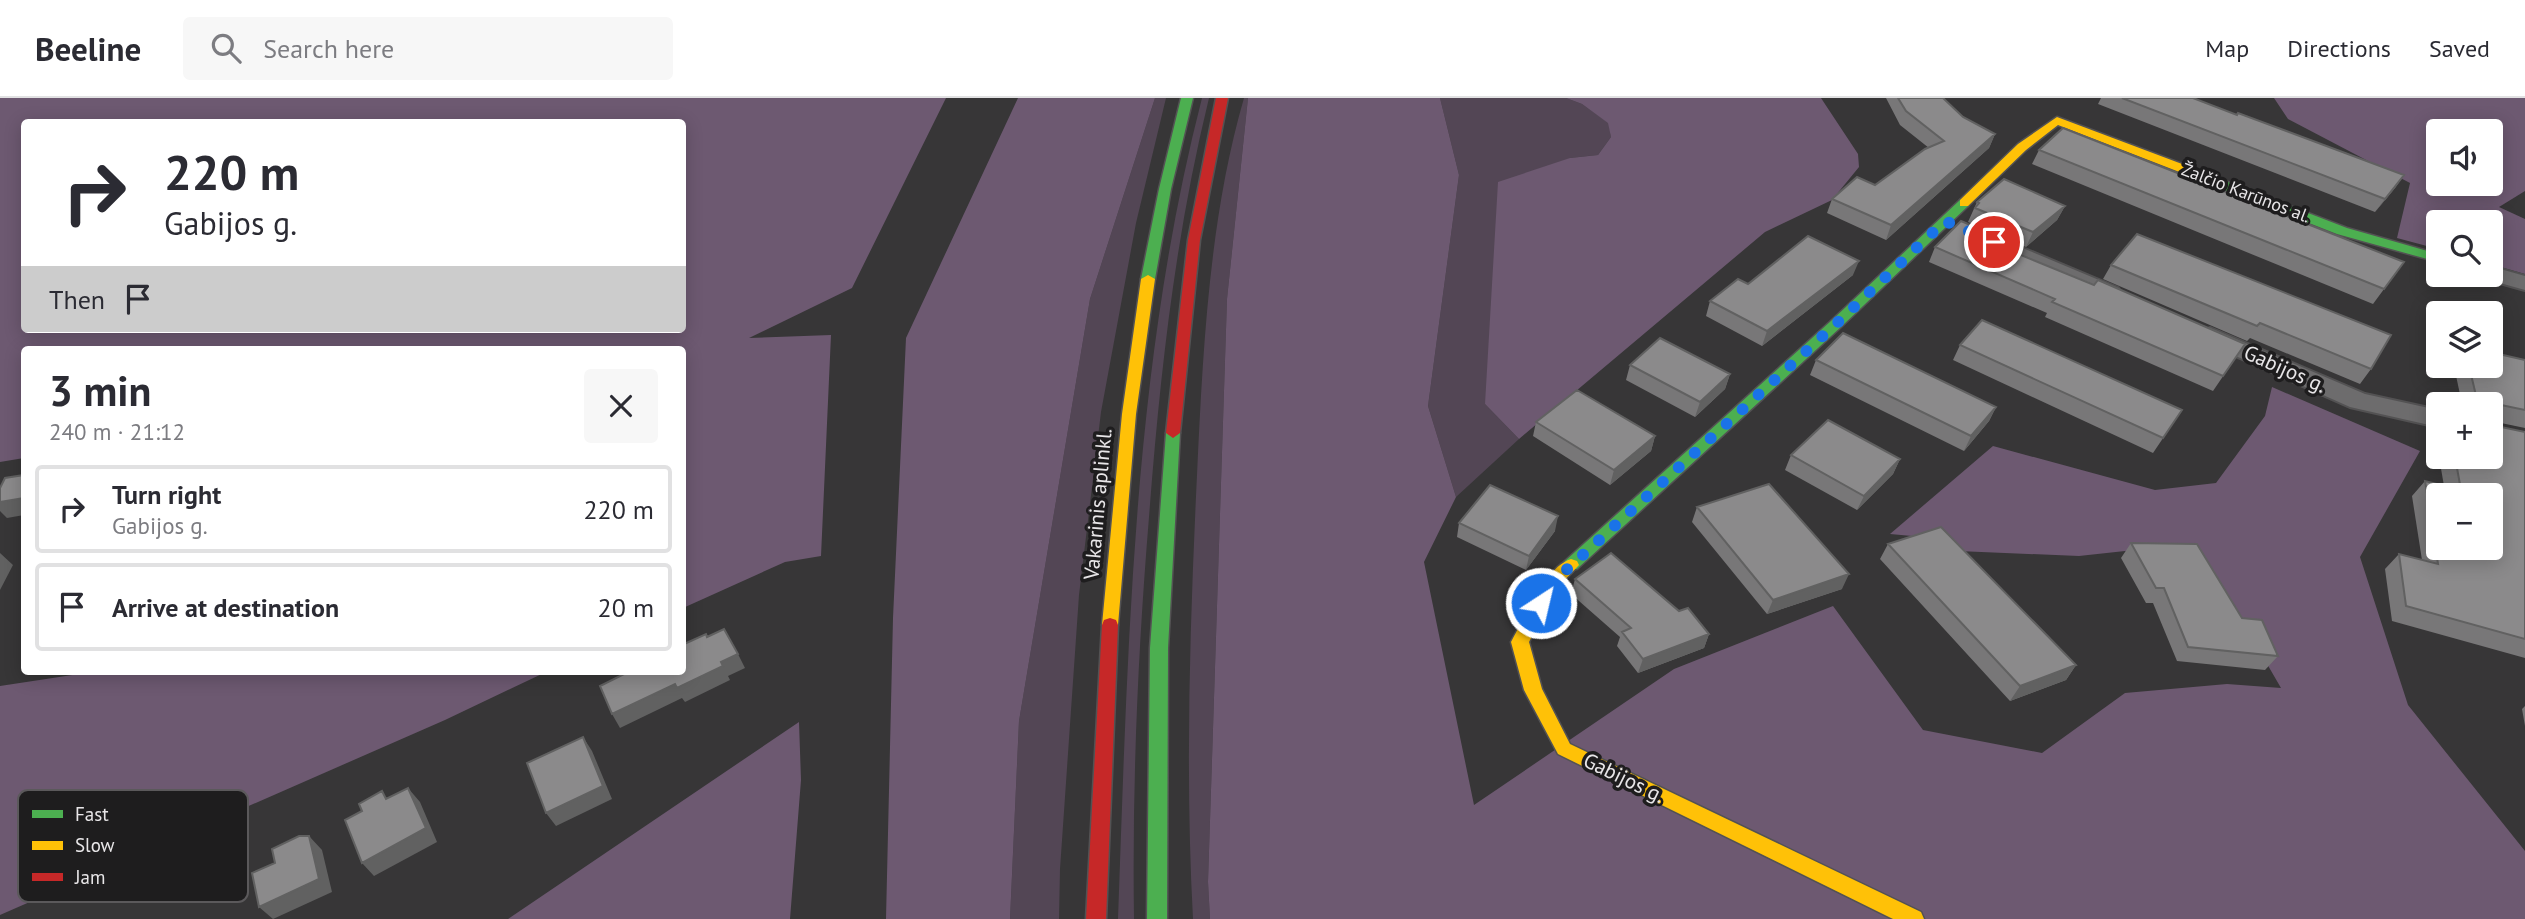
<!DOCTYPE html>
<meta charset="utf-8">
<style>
:root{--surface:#fff;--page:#f7f7f7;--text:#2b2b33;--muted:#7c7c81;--line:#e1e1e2}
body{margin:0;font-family:"PT Sans",sans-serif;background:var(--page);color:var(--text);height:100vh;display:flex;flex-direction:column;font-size:26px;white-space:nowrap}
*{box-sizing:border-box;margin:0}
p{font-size:23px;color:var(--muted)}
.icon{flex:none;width:38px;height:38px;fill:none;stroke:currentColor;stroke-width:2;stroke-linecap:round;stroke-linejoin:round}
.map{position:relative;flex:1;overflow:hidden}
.panel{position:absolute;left:21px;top:248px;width:665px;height:329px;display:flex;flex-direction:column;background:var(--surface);border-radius:7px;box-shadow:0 4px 18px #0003}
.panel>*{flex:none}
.top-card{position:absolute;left:21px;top:21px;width:665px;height:214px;border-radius:7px;box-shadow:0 4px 18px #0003;background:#fff;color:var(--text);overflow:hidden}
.buttons{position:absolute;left:2426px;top:21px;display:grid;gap:14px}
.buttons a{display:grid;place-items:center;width:77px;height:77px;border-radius:7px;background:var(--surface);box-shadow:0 4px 18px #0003;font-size:35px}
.pin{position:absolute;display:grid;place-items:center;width:60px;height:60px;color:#fff;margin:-30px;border:4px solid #fff;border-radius:50%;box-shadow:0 2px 7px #0007}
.me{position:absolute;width:77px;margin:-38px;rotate:35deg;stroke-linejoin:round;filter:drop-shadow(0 0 5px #0008)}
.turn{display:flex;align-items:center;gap:24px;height:147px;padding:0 28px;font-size:32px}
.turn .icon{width:91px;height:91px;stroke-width:2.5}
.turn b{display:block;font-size:49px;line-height:60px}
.then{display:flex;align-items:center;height:66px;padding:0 28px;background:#0003;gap:14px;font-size:26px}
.round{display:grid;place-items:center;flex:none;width:74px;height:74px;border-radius:7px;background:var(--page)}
.headline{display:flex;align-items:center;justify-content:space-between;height:119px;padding:0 28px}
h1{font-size:42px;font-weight:700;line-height:52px}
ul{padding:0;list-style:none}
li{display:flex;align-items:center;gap:21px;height:88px;margin:0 14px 10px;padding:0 14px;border:4px solid var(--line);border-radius:7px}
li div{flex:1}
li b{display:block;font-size:26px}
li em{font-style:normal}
header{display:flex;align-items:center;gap:42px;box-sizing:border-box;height:98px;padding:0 35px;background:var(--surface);border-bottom:2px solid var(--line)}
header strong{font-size:33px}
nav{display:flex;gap:38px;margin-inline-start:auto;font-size:24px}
.search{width:490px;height:63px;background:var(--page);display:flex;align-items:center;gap:18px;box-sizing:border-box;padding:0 24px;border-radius:7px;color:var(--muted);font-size:26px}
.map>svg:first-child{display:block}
.green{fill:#534655}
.forest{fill:#6d5971;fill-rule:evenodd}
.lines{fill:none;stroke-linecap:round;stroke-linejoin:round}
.street-casing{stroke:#535253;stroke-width:4}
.fast-casing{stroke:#535253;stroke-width:3}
.slow-casing{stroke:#535253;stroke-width:3}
.jam-casing{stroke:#535253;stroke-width:3}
.street{fill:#6d6c6d;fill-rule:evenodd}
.fast{fill:#4caf50;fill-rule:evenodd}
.slow{fill:#ffc107;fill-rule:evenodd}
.jam{fill:#c62828;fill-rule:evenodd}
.wall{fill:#787778}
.shaded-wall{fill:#616161}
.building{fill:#8b8a8b;stroke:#616161;stroke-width:2;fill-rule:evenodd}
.route{stroke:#1a73e8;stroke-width:12;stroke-dasharray:0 21.6}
.labels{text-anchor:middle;stroke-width:7;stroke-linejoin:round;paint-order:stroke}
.far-street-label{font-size:18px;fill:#e8e6e8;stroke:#1e1d1e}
.street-label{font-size:21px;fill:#e8e6e8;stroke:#1e1d1e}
.key{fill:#1e1d1e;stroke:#5b595b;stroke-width:2}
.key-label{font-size:19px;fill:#e8e6e8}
</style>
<header>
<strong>Beeline</strong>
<div class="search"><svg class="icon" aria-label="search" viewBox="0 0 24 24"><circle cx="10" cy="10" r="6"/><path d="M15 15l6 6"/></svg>Search here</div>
<nav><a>Map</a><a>Directions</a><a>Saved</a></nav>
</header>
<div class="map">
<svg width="2525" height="821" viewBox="0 0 2525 821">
<rect width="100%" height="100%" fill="#373637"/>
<path class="green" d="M 1155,0 L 1166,0 L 1136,125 L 1101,314 L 1079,497 L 1060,771 L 1059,821 L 1010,821 L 1019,623 L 1090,201 Z
M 1202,0 L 1209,0 C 1175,139 1160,276 1149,419 C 1138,552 1132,687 1134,821 L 1118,821 C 1128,546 1133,268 1202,0 Z
M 1244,0 L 1248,0 L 1227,201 L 1208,784 L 1210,821 L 1193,821 C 1185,673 1190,525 1197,377 C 1203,252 1209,121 1244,0 Z
M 1440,0 L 1566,0 L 1582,6 L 1609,25 L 1611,39 L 1598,57 L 1570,60 L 1485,306 L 1519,341 L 1456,399 L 1428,308 L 1459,77 Z"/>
<path class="forest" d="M 0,0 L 946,0 L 852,190 L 749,240 L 831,237 L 821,458 L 785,464 L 683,510 L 682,252 L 24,252 L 24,360 L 0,364 ZM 682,24 L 682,231 L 24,231 L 24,24 Z
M 1018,0 L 1155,0 L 1090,201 L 1019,623 L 1010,821 L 886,821 L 893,520 L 906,240 Z
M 1248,0 L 1440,0 L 1459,77 L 1428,308 L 1456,399 L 1424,464 L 1474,707 L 1674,571 L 1833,508 L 1923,632 L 2042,655 L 2125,595 L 2227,586 L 2281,590 L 2219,483 L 2171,448 L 2079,458 L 1958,453 L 1934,440 L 1890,436 L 1993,348 L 2155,392 L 2216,385 L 2265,318 L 2272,289 L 2420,353 L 2360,459 L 2408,607 L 2525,753 L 2525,821 L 1210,821 L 1208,784 L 1227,201 Z
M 1566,0 L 1821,0 L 1858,56 L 1859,69 L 1832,102 L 1765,134 L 1519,341 L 1485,306 L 1498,84 L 1570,60 L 1598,57 L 1611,39 L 1608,25 L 1582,6 Z
M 2274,0 L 2525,0 L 2525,93 L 2499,109 L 2525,121 L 2525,176 L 2490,166 L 2490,124 L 2438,124 L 2438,151 L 2397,140 L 2410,85 L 2288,21 ZM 2438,33 L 2490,33 L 2490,86 L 2438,86 Z
M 92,574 L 546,574 L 445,622 L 0,817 L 0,588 Z
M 799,624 L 801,682 L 790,821 L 508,821 Z"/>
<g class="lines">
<defs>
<path id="street" d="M 1982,133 L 2118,190 L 2121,195 L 2118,200 L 2102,200 L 1974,144 L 1971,139 L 1974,134 Z
M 2490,168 L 2525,178 L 2525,192 L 2482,180 L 2480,177 L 2490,177 Z
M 2210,230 L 2365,296 L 2438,312 L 2438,329 L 2350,309 L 2202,243 L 2198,238 L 2202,233 Z"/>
<path id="fast" d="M 1181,0 L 1193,0 L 1171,91 L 1155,181 L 1148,185 L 1141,181 L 1159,91 Z
M 2186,68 L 2347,130 L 2438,156 L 2438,164 L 2337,136 L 2182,75 L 2182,69 Z
M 1964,101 L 1968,102 L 1968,108 L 1842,228 L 1577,471 L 1565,471 L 1563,467 L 1565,463 L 1832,222 L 1960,102 Z
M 1173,330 L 1180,335 L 1168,550 L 1167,821 L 1147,821 L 1150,550 L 1166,335 Z"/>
<path id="slow" d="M 2057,19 L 2190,69 L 2192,72 L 2190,75 L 2182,75 L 2058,27 L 2026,52 L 1968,108 L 1960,108 L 1960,102 L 2018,46 Z
M 1148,177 L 1155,181 L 1136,316 L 1118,527 L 1116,532 L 1104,532 L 1102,527 L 1122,316 L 1141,181 Z
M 1571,461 L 1577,463 L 1579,467 L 1558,489 L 1529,544 L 1542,591 L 1570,646 L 1921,814 L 1924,821 L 1893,821 L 1558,656 L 1524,592 L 1511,544 C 1524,521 1545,469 1571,461 Z"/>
<path id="jam" d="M 1216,0 L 1228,0 L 1200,142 L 1180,335 L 1173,340 L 1166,335 L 1188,142 Z
M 1110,520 L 1116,522 L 1118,527 L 1106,821 L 1086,821 L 1102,527 L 1104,522 Z"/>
</defs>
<use href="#street" class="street-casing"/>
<use href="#fast" class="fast-casing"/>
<use href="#slow" class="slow-casing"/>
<use href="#jam" class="jam-casing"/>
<use href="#street" class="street"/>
<use href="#fast" class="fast"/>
<use href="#slow" class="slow"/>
<use href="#jam" class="jam"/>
</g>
<path class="wall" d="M 1886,0 L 1943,0 L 1963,19 L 1995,36 L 1989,50 L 1886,142 L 1827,115 L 1832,101 L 1875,87 L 1929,50 L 1900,27 Z
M 2101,0 L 2193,0 L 2237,17 L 2404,77 L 2395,90 L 2375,114 L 2098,6 Z
M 2039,52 L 2404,164 L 2373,206 L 2032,66 Z
M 1977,104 L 2065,108 L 2057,122 L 2026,149 L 1968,124 Z
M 2137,136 L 2371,271 L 2360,286 L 2250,240 L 2247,243 L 2103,181 L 2111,167 Z
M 2018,147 L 2014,154 L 2245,246 L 2213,293 L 2045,219 L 2047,215 L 1929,164 L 1935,149 Z
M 1853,177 L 1762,248 L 1706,218 L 1710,203 L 1748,186 Z
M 1960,247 L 2182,312 L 2153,355 L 1953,262 Z
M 1816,262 L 1996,309 L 1989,323 L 1964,353 L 1810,277 Z
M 2525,262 L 2525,330 L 2501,325 L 2501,329 L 2525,334 L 2525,560 L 2392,523 L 2385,471 L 2399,456 L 2422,462 L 2412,398 L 2425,383 L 2444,388 L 2439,359 L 2490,359 L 2490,306 L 2462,306 L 2454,268 L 2490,268 Z
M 1630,267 L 1730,276 L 1725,291 L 1695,319 L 1626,282 Z
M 1536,324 L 1655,338 L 1651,353 L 1610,387 L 1533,338 Z
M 2438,326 L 2438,352 L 2434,331 Z
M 1791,357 L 1900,361 L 1893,376 L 1857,412 L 1785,372 Z
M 1697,409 L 1842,491 L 1767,516 L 1692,424 Z
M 1459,425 L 1555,433 L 1526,472 L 1457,439 Z
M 2131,445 L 2242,520 L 2278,558 L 2265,572 L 2177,563 L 2153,505 L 2146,505 L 2121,460 Z
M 1888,446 L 2076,567 L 2066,582 L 2010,603 L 1880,461 Z
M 1575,481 L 1679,513 L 1709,536 L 1704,550 L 1638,575 L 1617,548 L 1620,539 L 1571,496 Z
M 2525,608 L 2525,628 L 2522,611 Z"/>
<path class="shaded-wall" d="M 1995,36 L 1989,50 L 1886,142 L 1891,127 Z
M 2404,77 L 2395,90 L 2375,114 L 2385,101 Z
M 2065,108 L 2057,122 L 2026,149 L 2033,134 Z
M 1859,163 L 1853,177 L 1762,248 L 1767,233 Z
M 1730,276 L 1725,291 L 1695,319 L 1700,304 Z
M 1996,309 L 1989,323 L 1964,353 L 1971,338 Z
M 1655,338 L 1651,353 L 1610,387 L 1614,372 Z
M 1900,361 L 1893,376 L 1857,412 L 1864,398 Z
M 24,400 L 24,417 L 7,420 L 0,413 L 0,404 Z
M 1558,418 L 1555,433 L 1526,472 L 1529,458 Z
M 0,455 L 13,467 L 0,492 Z
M 1849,476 L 1842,491 L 1767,516 L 1773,502 Z
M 1709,536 L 1704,550 L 1638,575 L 1643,561 Z
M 738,556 L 745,570 L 728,578 L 730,582 L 685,604 L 682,600 L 620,630 L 612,616 Z
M 2076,567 L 2066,582 L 2010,603 L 2020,588 Z
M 583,639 L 592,653 L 612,701 L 556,728 L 546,715 Z
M 408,690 L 420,704 L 437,744 L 374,778 L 362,765 Z
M 309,738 L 322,752 L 332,794 L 273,821 L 259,809 Z"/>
<path class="building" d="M 1898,0 L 1943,0 L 1963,19 L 1995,36 L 1891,127 L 1832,101 L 1857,79 L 1875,87 L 1925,51 L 1944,43 L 1906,13 Z
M 2122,0 L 2193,0 L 2237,17 L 2238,15 L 2404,77 L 2385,101 Z
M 2063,30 L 2404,164 L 2384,191 L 2039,52 Z
M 2004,81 L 2065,108 L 2033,134 L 1975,110 L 1979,105 L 1977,104 Z
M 1961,123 L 2018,147 L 2011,153 L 2094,187 L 2098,182 L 2245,246 L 2223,278 L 2052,204 L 2055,201 L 1935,149 Z
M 2137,136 L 2391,237 L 2371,271 L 2260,225 L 2257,228 L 2111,167 Z
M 1808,138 L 1859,163 L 1767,233 L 1710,203 L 1738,181 L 1748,186 Z
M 1982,222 L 2182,312 L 2163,340 L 1960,247 Z
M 1843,235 L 1996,309 L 1971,338 L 1816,262 Z
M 1660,240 L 1730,276 L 1700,304 L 1630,267 Z
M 2490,254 L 2525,262 L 2525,312 L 2501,307 L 2501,329 L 2525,334 L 2525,541 L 2406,508 L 2399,456 L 2438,466 L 2425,383 L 2461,392 L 2455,359 L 2490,359 L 2490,306 L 2478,306 L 2469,268 L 2490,268 ZM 2438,397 L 2490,397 L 2490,450 L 2438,450 Z
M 1577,292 L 1655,338 L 1614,372 L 1536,324 Z
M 1828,322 L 1900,361 L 1864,398 L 1791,357 Z
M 24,377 L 24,400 L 0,404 L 0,390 L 5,380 Z
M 1769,386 L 1849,476 L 1773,502 L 1697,409 Z
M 1490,387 L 1558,418 L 1529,458 L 1459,425 Z
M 1941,429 L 2076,567 L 2020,588 L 1888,446 Z
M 2131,445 L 2197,446 L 2242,520 L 2262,522 L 2278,558 L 2188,549 L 2164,490 L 2156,490 Z
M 1611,455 L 1679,513 L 1688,510 L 1709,536 L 1643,561 L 1622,534 L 1631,530 L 1575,481 Z
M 724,531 L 738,556 L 721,564 L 723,568 L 677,590 L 675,586 L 612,616 L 600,588 L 628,574 L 682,574 L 682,547 L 706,536 L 707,539 Z
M 583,639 L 603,688 L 546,715 L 527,665 Z
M 408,690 L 426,730 L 362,765 L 345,722 L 362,713 L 359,706 L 382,693 L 386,701 Z
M 299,738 L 309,738 L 319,781 L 259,809 L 252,775 L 275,765 L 272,751 Z"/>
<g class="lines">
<path class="route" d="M 1541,505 L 1552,485 L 1837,225 L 1945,123 L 1994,144"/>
</g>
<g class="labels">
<g class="far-street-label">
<text transform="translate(2246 95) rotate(21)" y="6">Žalčio Karūnos al.</text>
</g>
<g class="street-label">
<text transform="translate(2285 271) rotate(24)" y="7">Gabijos g.</text>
<text transform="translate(1098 406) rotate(-85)" y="7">Vakarinis aplinkl.</text>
<text transform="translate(1624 680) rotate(26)" y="7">Gabijos g.</text>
</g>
</g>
<rect x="18" y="692" width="230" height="112" rx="10" class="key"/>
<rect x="32" y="712" width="31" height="8" fill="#4caf50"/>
<rect x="32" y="743" width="31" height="9" fill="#ffc107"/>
<rect x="32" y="775" width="31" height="8" fill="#c62828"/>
<g class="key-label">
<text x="75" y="723">Fast</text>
<text x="75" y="754">Slow</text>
<text x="75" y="786">Jam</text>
</g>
</svg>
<div class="buttons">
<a><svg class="icon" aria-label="sound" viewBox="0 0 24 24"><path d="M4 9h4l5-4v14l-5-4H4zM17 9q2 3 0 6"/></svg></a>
<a><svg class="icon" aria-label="search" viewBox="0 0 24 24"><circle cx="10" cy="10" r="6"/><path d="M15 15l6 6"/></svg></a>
<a><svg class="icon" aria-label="layers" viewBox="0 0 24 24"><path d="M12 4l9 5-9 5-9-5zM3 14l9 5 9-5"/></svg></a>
<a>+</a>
<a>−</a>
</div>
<div class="pin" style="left:1994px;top:144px;background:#d93025"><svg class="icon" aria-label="arrive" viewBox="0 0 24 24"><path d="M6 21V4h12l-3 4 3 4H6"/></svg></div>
<svg class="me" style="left:1541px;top:505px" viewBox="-20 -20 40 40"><circle r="17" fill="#1a73e8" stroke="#fff" stroke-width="3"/><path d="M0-11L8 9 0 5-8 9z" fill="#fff"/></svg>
<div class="top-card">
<div class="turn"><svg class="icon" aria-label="right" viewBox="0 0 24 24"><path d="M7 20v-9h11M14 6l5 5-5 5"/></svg><div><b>220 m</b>Gabijos g.</div></div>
<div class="then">Then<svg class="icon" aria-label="arrive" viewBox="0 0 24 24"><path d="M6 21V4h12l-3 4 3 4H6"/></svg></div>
</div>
<section class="panel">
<div class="headline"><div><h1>3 min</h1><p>240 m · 21:12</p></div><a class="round"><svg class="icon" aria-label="close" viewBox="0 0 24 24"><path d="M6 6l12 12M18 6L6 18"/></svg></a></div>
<ul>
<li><svg class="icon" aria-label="right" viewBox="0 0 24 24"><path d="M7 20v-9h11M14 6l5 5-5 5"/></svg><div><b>Turn right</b><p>Gabijos g.</p></div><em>220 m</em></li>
<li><svg class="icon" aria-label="arrive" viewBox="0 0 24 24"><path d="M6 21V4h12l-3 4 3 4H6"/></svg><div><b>Arrive at destination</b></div><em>20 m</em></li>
</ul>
</section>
</div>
